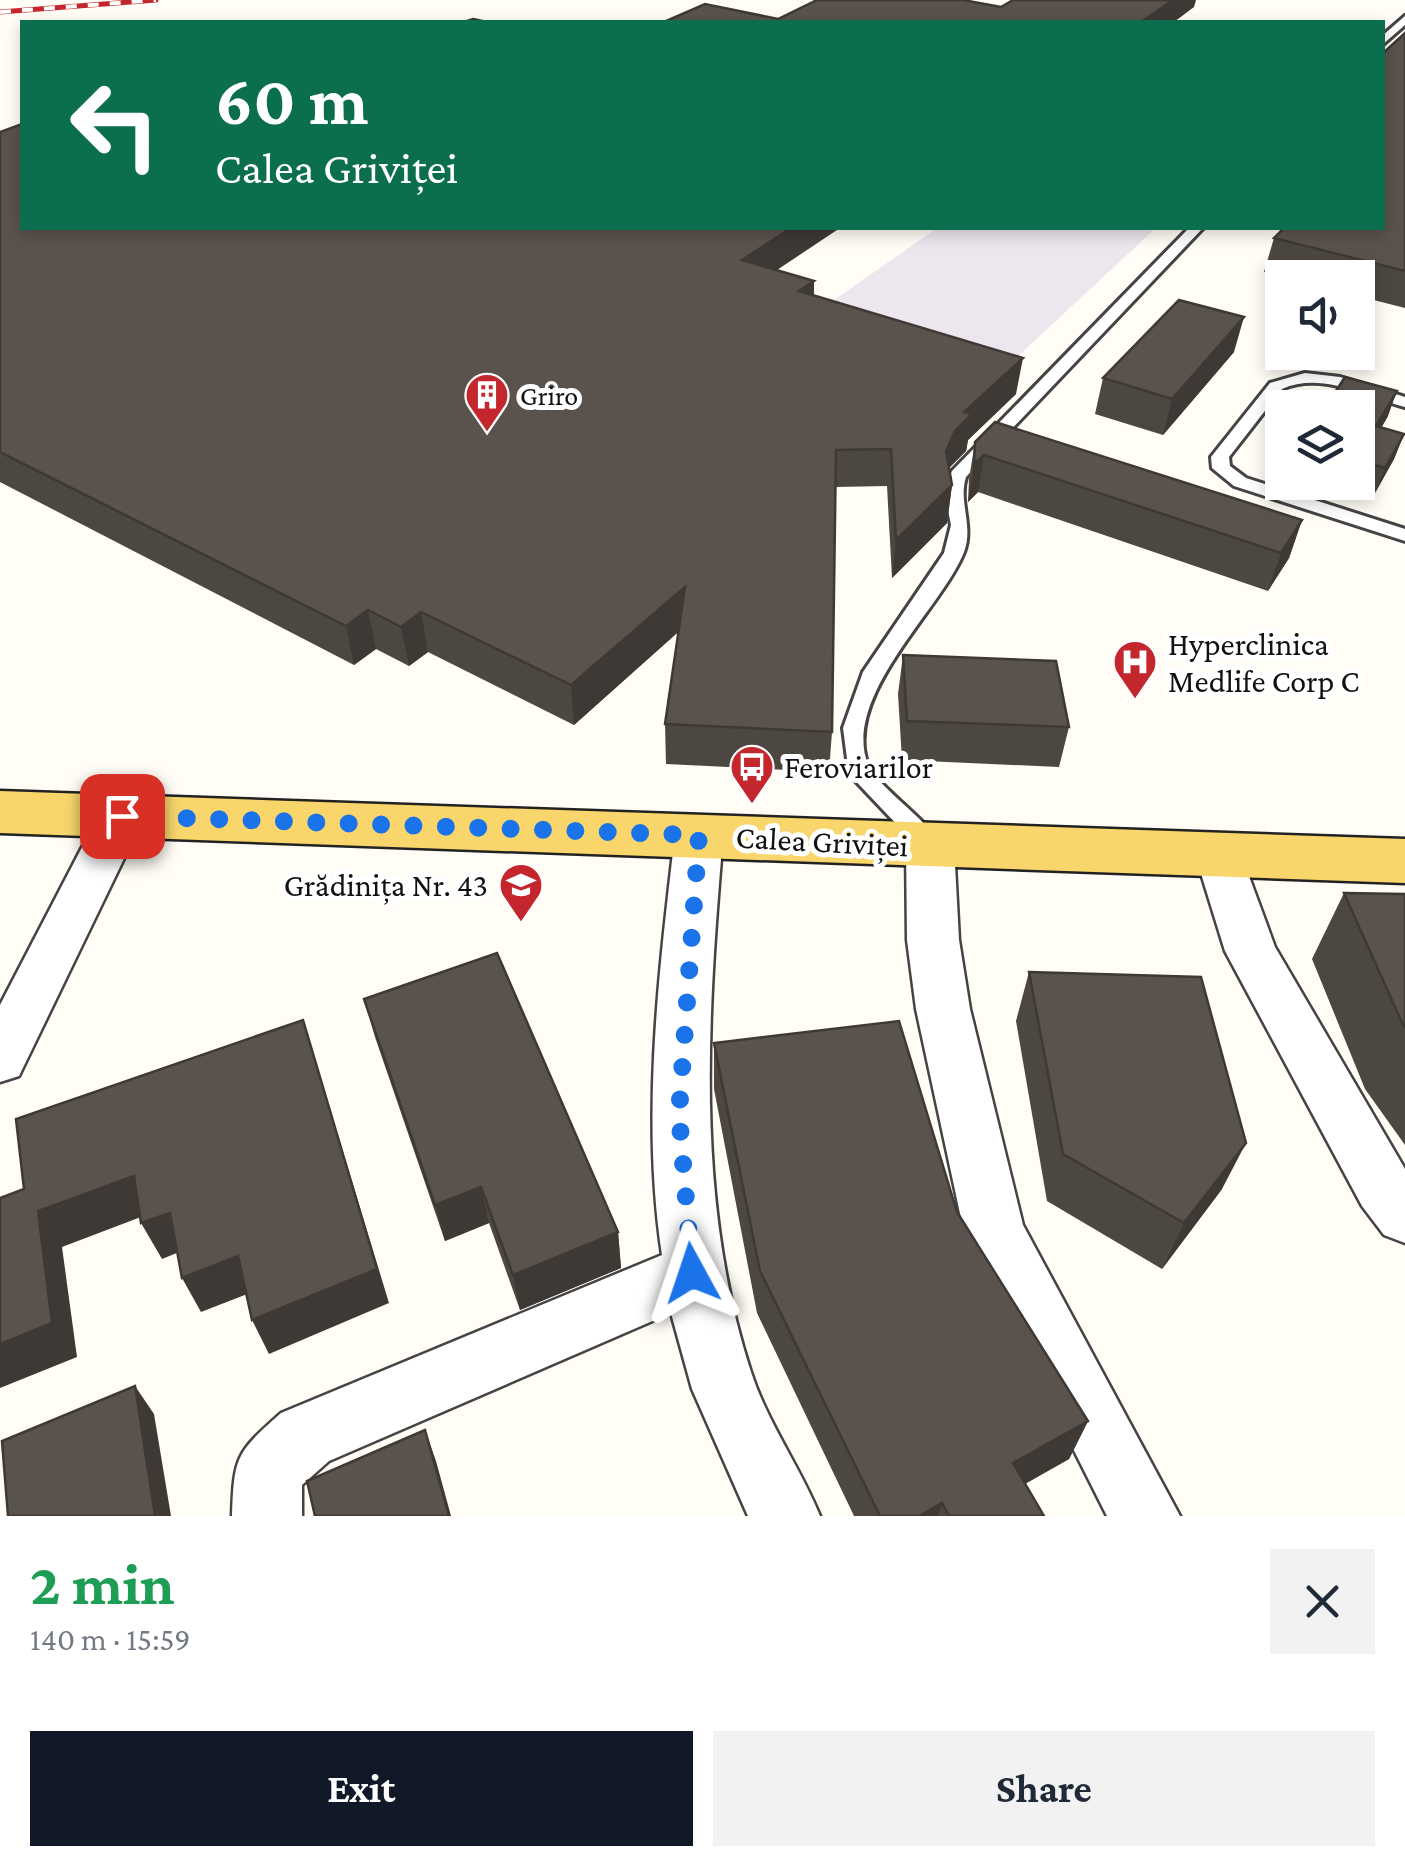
<!DOCTYPE html>
<meta charset="utf-8">
<style>
:root{--surface:#fff;--page:#f2f2f3;--text:#1f2937;--muted:#747a83;--accent:#111827}
body{margin:0;font-family:"Crimson Pro",serif;background:var(--page);color:var(--text);height:100vh;display:flex;flex-direction:column;font-size:38px;white-space:nowrap}
*{box-sizing:border-box;margin:0}
p{font-size:32px;color:var(--muted)}
.icon{flex:none;width:55px;height:55px;fill:none;stroke:currentColor;stroke-width:2;stroke-linecap:round;stroke-linejoin:round}
.map{position:relative;height:1516px;overflow:hidden}
.drawer{display:flex;flex-direction:column;background:var(--surface);flex:1}
.drawer>*{flex:none}
.guide{position:absolute;left:20px;top:20px;width:1365px;height:210px;border-radius:0px;box-shadow:0 5px 15px #0003;background:#0b6e4f;color:#fff;overflow:hidden}
.tools{position:absolute;left:1265px;top:260px;display:grid;gap:20px}
.tools a{display:grid;place-items:center;width:110px;height:110px;border-radius:0px;background:var(--surface);box-shadow:0 5px 15px #0003;font-size:50px}
.pin{position:absolute;display:grid;place-items:center;width:85px;height:85px;color:#fff;margin:-42px;border-radius:20px;box-shadow:0 5px 15px #0006}
.me{position:absolute;width:110px;margin:-55px;rotate:355deg;stroke-linejoin:round;filter:drop-shadow(0 0 8px #0008)}
.turn{display:flex;align-items:center;gap:35px;height:210px;padding:0 30px;font-size:45px}
.turn .icon{width:130px;height:130px;stroke-width:2.5}
.turn b{display:block;font-size:70px;line-height:85px}
.round{display:grid;place-items:center;flex:none;width:105px;height:105px;border-radius:0px;background:var(--page)}
.head{display:flex;align-items:center;justify-content:space-between;height:170px;padding:0 30px}
h1{font-size:60px;font-weight:700;line-height:75px;color:#1e9e55}
.button{display:flex;gap:20px;margin-top:auto;padding:20px 30px}
.button a{flex:1;height:115px;border-radius:0px;background:var(--accent);color:#fff;font-size:40px;font-weight:700;line-height:115px;text-align:center}
.button a+a{background:var(--page);color:var(--text)}
.map>svg:first-child{display:block}
.industrial{fill:#eee6ef}
.lines{fill:none;stroke-linecap:round;stroke-linejoin:round}
.service-casing{stroke:#444;stroke-width:6}
.minor-casing{stroke:#444;stroke-width:5}
.primary-casing{stroke:#222;stroke-width:5}
.service{fill:#fff;fill-rule:evenodd}
.minor{fill:#fff;fill-rule:evenodd}
.primary{fill:#f9d66b;fill-rule:evenodd}
.rail-casing{stroke:#c4262e;stroke-width:5}
.rail{stroke:#fff;stroke-width:4;stroke-dasharray:11;stroke-linecap:butt}
.wall{fill:#4d4742}
.shaded-wall{fill:#3f3936}
.building{fill:#5a524d;stroke:#3f3936;stroke-width:2.5}
.route{stroke:#1a73e8;stroke-width:18;stroke-dasharray:0 32.4}
.labels{text-anchor:middle;stroke-width:10;stroke-linejoin:round;paint-order:stroke}
.far-poi-label{font-size:28px;fill:#111;stroke:#fff;text-anchor:start}
.poi-label{font-size:32px;fill:#111;stroke:#fff;text-anchor:start}
.street-label{font-size:32px;fill:#111;stroke:#fff}
</style>
<div class="map">
<svg width="1405" height="1516" viewBox="0 0 1405 1516">
<rect width="100%" height="100%" fill="#fffdf5"/>
<path class="industrial" d="M 937,228 L 1156,228 L 987,385 L 797,326 Z"/>
<g class="lines">
<defs>
<path id="service" d="M 1405,16 L 1405,25 L 1382,45 L 1382,36 Z
M 1189,228 L 1203,228 L 966,477 C 958,502 974,526 964,552 C 942,608 841,696 868,765 C 876,785 927,820 941,844 L 937,850 L 921,850 L 849,774 L 843,728 L 863,672 L 944,553 L 951,525 L 944,490 L 952,471 Z
M 1305,373 L 1340,377 L 1405,397 L 1405,407 C 1366,397 1322,371 1282,389 L 1229,457 L 1230,466 L 1246,478 L 1405,529 L 1405,541 L 1234,486 L 1212,468 L 1211,457 L 1270,383 Z"/>
<path id="minor" d="M 122,798 L 139,803 L 145,815 L 19,1076 L 0,1082 L 0,1005 L 105,803 Z
M 699,818 L 716,823 L 723,835 C 708,1013 694,1199 751,1372 C 767,1422 800,1467 820,1516 L 748,1516 L 692,1389 L 671,1313 L 329,1461 L 302,1485 L 302,1516 L 232,1516 C 234,1456 236,1453 281,1413 L 662,1255 C 641,1116 659,973 675,835 L 682,823 Z
M 930,828 L 947,833 L 954,846 L 959,940 L 970,1009 L 1023,1225 L 1180,1516 L 1107,1516 L 964,1232 L 916,1009 L 907,940 L 906,846 L 913,833 Z
M 1219,836 L 1236,841 L 1275,947 L 1405,1169 L 1405,1243 L 1384,1235 L 1362,1206 L 1225,951 L 1195,854 L 1202,841 Z"/>
<path id="primary" d="M 0,791 L 1405,839 L 1405,883 L 0,833 Z"/>
</defs>
<use href="#service" class="service-casing"/>
<use href="#minor" class="minor-casing"/>
<use href="#primary" class="primary-casing"/>
<use href="#service" class="service"/>
<use href="#minor" class="minor"/>
<use href="#primary" class="primary"/>
<defs>
<path id="rail" d="M 0,12 L 156,0"/>
</defs>
<use href="#rail" class="rail-casing"/>
<use href="#rail" class="rail"/>
</g>
<path class="wall" d="M 1405,33 L 1405,308 L 1358,296 L 1358,278 L 1287,278 L 1264,272 L 1274,238 L 1382,228 Z
M 0,132 L 777,270 L 814,281 L 814,295 L 1016,394 L 968,440 L 966,451 L 949,468 L 952,485 L 947,523 L 892,578 L 887,486 L 835,487 L 832,732 L 829,772 L 666,764 L 665,724 L 678,632 L 574,725 L 428,652 L 409,666 L 376,649 L 354,665 L 0,482 Z
M 1234,352 L 1163,435 L 1095,414 L 1103,378 Z
M 1358,408 L 1388,416 L 1381,428 L 1404,434 L 1394,459 L 1375,493 L 1338,482 L 1358,482 Z
M 975,442 L 1302,520 L 1289,558 L 1268,591 L 978,492 L 968,502 L 969,479 Z
M 903,655 L 1069,727 L 1059,767 L 902,760 L 898,694 Z
M 1344,893 L 1405,894 L 1405,1145 L 1365,1089 L 1312,959 Z
M 1029,972 L 1222,1189 L 1162,1269 L 1047,1201 L 1016,1021 Z
M 364,999 L 618,1232 L 621,1268 L 520,1310 L 489,1223 L 445,1241 L 375,1037 Z
M 714,1043 L 957,1212 L 1088,1421 L 1069,1459 L 1025,1484 L 1044,1516 L 854,1516 L 757,1313 L 714,1089 Z"/>
<path class="shaded-wall" d="M 1173,0 L 1196,0 L 1194,7 L 1174,22 L 1141,22 Z
M 791,228 L 840,228 L 741,294 L 742,260 Z
M 814,281 L 812,315 L 799,291 Z
M 1244,317 L 1234,352 L 1163,435 L 1172,399 Z
M 1023,358 L 1016,394 L 968,440 L 966,451 L 949,468 L 946,451 L 964,412 Z
M 1397,391 L 1388,416 L 1367,452 L 1376,426 Z
M 1404,434 L 1394,459 L 1375,493 L 1385,468 Z
M 984,455 L 978,492 L 968,502 L 974,464 Z
M 952,485 L 947,523 L 892,578 L 896,540 Z
M 1302,520 L 1289,558 L 1268,591 L 1281,553 Z
M 685,587 L 685,626 L 574,725 L 571,685 Z
M 368,610 L 376,649 L 354,665 L 346,626 Z
M 421,612 L 428,652 L 409,666 L 401,627 Z
M 303,1020 L 389,1303 L 269,1354 L 252,1320 Z
M 1246,1143 L 1222,1189 L 1162,1269 L 1184,1223 Z
M 134,1176 L 154,1212 L 62,1247 L 77,1357 L 0,1388 L 0,1344 L 38,1211 Z
M 481,1187 L 489,1223 L 445,1241 L 435,1205 Z
M 170,1213 L 189,1248 L 162,1259 L 141,1223 Z
M 618,1232 L 621,1268 L 520,1310 L 513,1275 Z
M 238,1256 L 255,1291 L 201,1312 L 182,1278 Z
M 135,1386 L 154,1414 L 171,1516 L 155,1516 Z
M 1088,1421 L 1069,1459 L 998,1499 L 1013,1463 Z
M 425,1430 L 436,1461 L 451,1516 L 449,1516 Z
M 942,1503 L 938,1516 L 919,1516 Z"/>
<path class="building" d="M 817,0 L 963,0 L 1001,7 L 1013,0 L 1173,0 L 1141,22 L 664,22 L 705,4 L 778,19 Z
M 473,19 L 487,22 L 464,22 Z
M 1405,33 L 1405,271 L 1274,238 L 1284,228 L 1382,228 L 1382,54 Z
M 22,124 L 22,228 L 791,228 L 742,260 L 814,281 L 799,291 L 1023,358 L 964,412 L 972,414 L 955,431 L 946,451 L 952,485 L 896,540 L 891,449 L 836,450 L 832,732 L 665,724 L 685,587 L 571,685 L 421,612 L 401,627 L 368,610 L 346,626 L 0,452 L 0,132 Z
M 1179,300 L 1244,317 L 1172,399 L 1103,378 Z
M 1345,377 L 1397,391 L 1376,426 L 1404,434 L 1385,468 L 1358,460 L 1358,408 L 1325,408 Z
M 995,422 L 1302,520 L 1281,553 L 984,455 L 974,464 L 975,442 Z
M 903,655 L 1056,661 L 1069,727 L 907,721 Z
M 1344,893 L 1405,894 L 1405,1027 L 1403,1025 Z
M 497,953 L 618,1232 L 513,1275 L 481,1187 L 435,1205 L 364,999 Z
M 1029,972 L 1201,977 L 1246,1143 L 1184,1223 L 1063,1154 Z
M 303,1020 L 377,1269 L 252,1320 L 238,1256 L 182,1278 L 170,1213 L 141,1223 L 134,1176 L 38,1211 L 52,1323 L 0,1344 L 0,1198 L 24,1189 L 16,1119 Z
M 899,1021 L 957,1212 L 1088,1421 L 1013,1463 L 1044,1516 L 949,1516 L 942,1503 L 919,1516 L 880,1516 L 760,1271 L 714,1043 Z
M 135,1386 L 155,1516 L 8,1516 L 2,1441 Z
M 425,1430 L 449,1516 L 315,1516 L 307,1481 Z"/>
<g class="lines">
<path class="route" d="M 122,816 L 699,835 L 679,1113 L 692,1273"/>
</g>
<defs>
<symbol id="building-pin" viewBox="-11 -11 22 30"><path d="M0 17L-7.5 6A9.5 9.5 0 1 1 7.5 6Z" fill="#c4262e" stroke="#fff"/><path d="M-4-6H4V6H1V3H-1V6H-4ZM-2.5-4.3h1.7v1.8h-1.7ZM.8-4.3h1.7v1.8H.8ZM-2.5-1h1.7V.8h-1.7ZM.8-1h1.7V.8H.8Z" fill="#fff"/></symbol>
<symbol id="hospital-pin" viewBox="-11 -11 22 30"><path d="M0 17L-7.5 6A9.5 9.5 0 1 1 7.5 6Z" fill="#c4262e" stroke="#fff"/><path d="M-5-5h3v3.5h4V-5h3V5h-3V1.5h-4V5h-3Z" fill="#fff"/></symbol>
<symbol id="bus-pin" viewBox="-11 -11 22 30"><path d="M0 17L-7.5 6A9.5 9.5 0 1 1 7.5 6Z" fill="#c4262e" stroke="#fff"/><path d="M-5-6H5V4H4V6H2V4H-2V6H-4V4H-5ZM-3.5-4V0h7V-4ZM-3.5 1.2v1.5H-2V1.2ZM2 1.2v1.5H3.5V1.2Z" fill="#fff"/></symbol>
<symbol id="school-pin" viewBox="-11 -11 22 30"><path d="M0 17L-7.5 6A9.5 9.5 0 1 1 7.5 6Z" fill="#c4262e" stroke="#fff"/><path d="M0-5L7-2L0 1L-7-2ZM-4 1L0 2.5L4 1V4Q0 6-4 4Z" fill="#fff"/></symbol>
</defs>
<g fill-rule="evenodd">
<use href="#building-pin" x="462" y="370" width="50" height="68"/>
<use href="#hospital-pin" x="1110" y="637" width="50" height="68"/>
<use href="#bus-pin" x="727" y="742" width="50" height="68"/>
<use href="#school-pin" x="496" y="860" width="50" height="68"/>
</g>
<g class="labels">
<g class="far-poi-label">
<text x="520" y="405">Griro</text>
</g>
<g class="poi-label">
<text x="1168" y="655">Hyperclinica<tspan x="1168" dy="37">Medlife Corp C</tspan></text>
<text x="784" y="778">Feroviarilor</text>
<text x="488" y="896" text-anchor="end">Grădinița Nr. 43</text>
</g>
<g class="street-label">
<text transform="translate(822 841) rotate(3)" y="11">Calea Griviței</text>
</g>
</g>
</svg>
<div class="tools">
<a><svg class="icon" aria-label="sound" viewBox="0 0 24 24"><path d="M4 9h4l5-4v14l-5-4H4zM17 9q2 3 0 6"/></svg></a>
<a><svg class="icon" aria-label="layers" viewBox="0 0 24 24"><path d="M12 4l9 5-9 5-9-5zM3 14l9 5 9-5"/></svg></a>
</div>
<div class="pin" style="left:122px;top:816px;background:#d93025"><svg class="icon" aria-label="arrive" viewBox="0 0 24 24"><path d="M6 21V4h12l-3 4 3 4H6"/></svg></div>
<svg class="me" style="left:692px;top:1273px" viewBox="-20 -20 40 40"><path d="M0-17L14 15 0 8-14 15z" fill="#1a73e8" stroke="#fff" stroke-width="4"/></svg>
<div class="guide">
<div class="turn"><svg class="icon" aria-label="left" viewBox="0 0 24 24"><path d="M17 20v-9H6M10 6l-5 5 5 5"/></svg><div><b>60 m</b>Calea Griviței</div></div>
</div>
</div>
<section class="drawer">
<div class="head"><div><h1>2 min</h1><p>140 m · 15:59</p></div><a class="round"><svg class="icon" aria-label="close" viewBox="0 0 24 24"><path d="M6 6l12 12M18 6L6 18"/></svg></a></div>
<div class="button"><a>Exit</a><a>Share</a></div>
</section>
